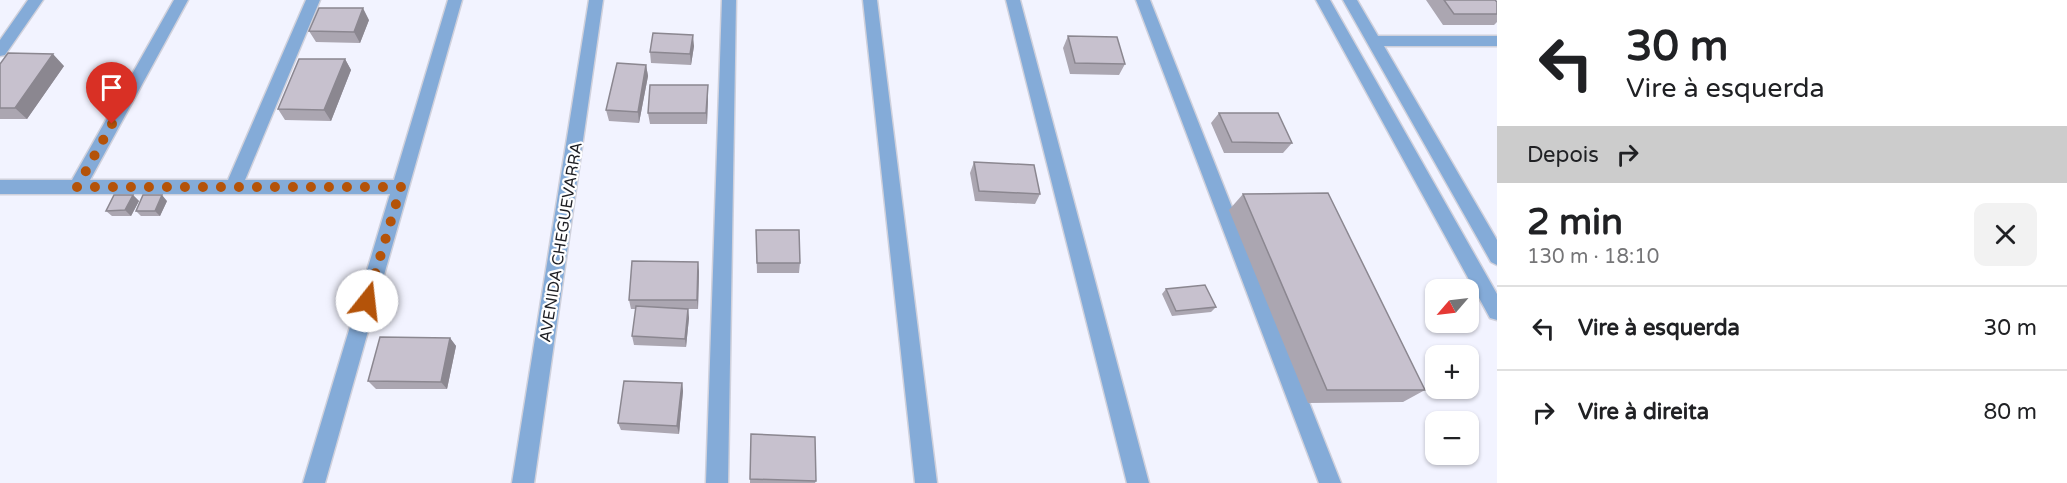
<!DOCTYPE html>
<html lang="pt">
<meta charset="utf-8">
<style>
:root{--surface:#fff;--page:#f2f2f2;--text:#202124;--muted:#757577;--line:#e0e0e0}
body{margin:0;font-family:"Varela Round",sans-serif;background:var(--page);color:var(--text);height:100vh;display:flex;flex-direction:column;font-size:22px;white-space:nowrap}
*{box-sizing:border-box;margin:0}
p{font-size:20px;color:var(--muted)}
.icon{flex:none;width:33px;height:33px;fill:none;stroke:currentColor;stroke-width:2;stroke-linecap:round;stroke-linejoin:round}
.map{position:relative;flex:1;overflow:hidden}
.drawer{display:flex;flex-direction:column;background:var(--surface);width:570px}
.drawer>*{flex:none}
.top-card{background:#fff;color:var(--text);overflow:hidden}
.needle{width:39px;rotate:242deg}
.buttons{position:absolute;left:1425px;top:279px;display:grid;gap:12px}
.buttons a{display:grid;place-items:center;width:54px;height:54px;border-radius:12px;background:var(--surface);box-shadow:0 2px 4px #0004;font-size:30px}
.pin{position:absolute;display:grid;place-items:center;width:51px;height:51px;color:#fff;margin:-62px -26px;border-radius:50% 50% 50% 0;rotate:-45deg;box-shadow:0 0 6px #0007}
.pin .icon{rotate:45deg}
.me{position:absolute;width:66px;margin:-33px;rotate:16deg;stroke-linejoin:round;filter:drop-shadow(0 0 4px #0008)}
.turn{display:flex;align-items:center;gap:21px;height:126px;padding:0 30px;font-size:27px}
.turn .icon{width:78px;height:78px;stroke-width:2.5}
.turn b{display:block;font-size:42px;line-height:51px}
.then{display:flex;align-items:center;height:57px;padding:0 30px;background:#0003;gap:12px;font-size:22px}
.round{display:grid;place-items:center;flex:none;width:63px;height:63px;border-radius:12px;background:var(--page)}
.headline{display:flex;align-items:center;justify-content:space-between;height:102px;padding:0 30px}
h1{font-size:36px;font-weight:700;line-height:45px}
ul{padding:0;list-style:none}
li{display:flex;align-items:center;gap:18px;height:84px;padding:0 30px;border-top:2px solid var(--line)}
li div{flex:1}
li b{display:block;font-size:22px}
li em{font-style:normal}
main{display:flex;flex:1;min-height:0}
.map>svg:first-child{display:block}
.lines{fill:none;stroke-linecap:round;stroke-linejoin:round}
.minor-casing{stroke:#d0d1dc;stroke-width:3}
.minor{fill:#84abd8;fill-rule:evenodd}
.wall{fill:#aba6b1}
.shaded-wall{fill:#8b8790}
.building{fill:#c7c1ce;stroke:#8b8790;stroke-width:1.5}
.route{stroke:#b45309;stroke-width:10;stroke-dasharray:0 18}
.labels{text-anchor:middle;stroke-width:4.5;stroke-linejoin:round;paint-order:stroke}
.street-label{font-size:16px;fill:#1d1e23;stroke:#fff}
</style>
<main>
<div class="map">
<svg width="1497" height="483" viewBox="0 0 1497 483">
<rect width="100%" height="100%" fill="#f2f3ff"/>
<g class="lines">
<defs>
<path id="minor" d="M 28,0 L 43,0 L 5,55 L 0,56 L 0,40 Z
M 174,0 L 188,0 L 90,180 L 228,180 L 306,0 L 320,0 L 245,180 L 394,180 L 448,0 L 462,0 L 325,483 L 303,483 L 390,194 L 0,194 L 0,180 L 72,180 Z
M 589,0 L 603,0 L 534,483 L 512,483 Z
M 722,0 L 736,0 L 728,483 L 706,483 Z
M 863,0 L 877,0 L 937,483 L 915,483 Z
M 1006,0 L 1020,0 L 1149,483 L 1127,483 Z
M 1136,0 L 1150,0 L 1341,483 L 1319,483 Z
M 1316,0 L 1330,0 L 1497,294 L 1497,320 L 1490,318 Z
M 1343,0 L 1357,0 L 1378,36 L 1497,36 L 1497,46 L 1384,46 L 1497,240 L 1497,265 L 1491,262 Z"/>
</defs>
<use href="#minor" class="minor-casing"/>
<use href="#minor" class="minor"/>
</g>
<path class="wall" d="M 1426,0 L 1495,0 L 1497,2 L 1497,22 L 1494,25 L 1443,25 Z
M 369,20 L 360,43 L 316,42 L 309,31 Z
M 1068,36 L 1125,64 L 1119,75 L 1070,74 L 1063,48 Z
M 694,46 L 691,65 L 651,63 L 650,52 Z
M 345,59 L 351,70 L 331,121 L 285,120 L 278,109 Z
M 0,64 L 64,66 L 27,119 L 0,119 Z
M 646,65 L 648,76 L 639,123 L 609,121 L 606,110 Z
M 708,96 L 707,124 L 650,124 L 648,113 Z
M 1219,113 L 1292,143 L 1283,153 L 1224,153 L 1211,123 Z
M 974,162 L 1040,194 L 1035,204 L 975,201 L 970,173 Z
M 1243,194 L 1425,390 L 1403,402 L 1308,403 L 1229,210 Z
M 133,195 L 139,201 L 131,216 L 112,216 L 106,211 Z
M 167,201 L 160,216 L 141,216 L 136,211 Z
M 756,230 L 800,263 L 799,273 L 757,273 Z
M 699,271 L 698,309 L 688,309 L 689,318 L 686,347 L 634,345 L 632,336 L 636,309 L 631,309 L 629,300 Z
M 1166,289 L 1216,307 L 1211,312 L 1172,316 L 1162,294 Z
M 450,338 L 456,346 L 447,389 L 376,389 L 368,381 Z
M 682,383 L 683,391 L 679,434 L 621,430 L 618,423 Z
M 751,434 L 816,481 L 815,483 L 750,483 Z"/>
<path class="shaded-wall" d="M 363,8 L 369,20 L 360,43 L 354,32 Z
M 693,35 L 694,46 L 691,65 L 690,54 Z
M 53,54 L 64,66 L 27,119 L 15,108 Z
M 345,59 L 351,70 L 331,121 L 324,110 Z
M 646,65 L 648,76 L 639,123 L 638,112 Z
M 708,85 L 708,96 L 707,124 L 706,113 Z
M 133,195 L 139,201 L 131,216 L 125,210 Z
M 162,195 L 167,201 L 160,216 L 155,211 Z
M 698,262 L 699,271 L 698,309 L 697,300 Z
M 688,309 L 689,318 L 686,347 L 685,339 Z
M 450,338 L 456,346 L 447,389 L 441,382 Z
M 682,383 L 683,391 L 679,434 L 677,426 Z"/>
<path class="building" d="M 1444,0 L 1495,0 L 1497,2 L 1497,14 L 1454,14 Z
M 319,8 L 363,8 L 354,32 L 309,31 Z
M 653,33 L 693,35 L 690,54 L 650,52 Z
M 1068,36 L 1117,37 L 1125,64 L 1075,63 Z
M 8,53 L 53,54 L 15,108 L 0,108 L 0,64 Z
M 299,59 L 345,59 L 324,110 L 278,109 Z
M 617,63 L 646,65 L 638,112 L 606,110 Z
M 650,85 L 708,85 L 706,113 L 648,113 Z
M 1219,113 L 1278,113 L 1292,143 L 1232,142 Z
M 974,162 L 1034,165 L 1040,194 L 979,191 Z
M 1328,193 L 1425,390 L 1327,390 L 1243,194 Z
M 114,195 L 133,195 L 125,210 L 106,211 Z
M 143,195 L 162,195 L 155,211 L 136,211 Z
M 756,230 L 799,230 L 800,263 L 757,263 Z
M 632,261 L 698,262 L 697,300 L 629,300 Z
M 1205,285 L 1216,307 L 1176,311 L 1166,289 Z
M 636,306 L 688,309 L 685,339 L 632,336 Z
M 380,337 L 450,338 L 441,382 L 368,381 Z
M 624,381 L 682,383 L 677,426 L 618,423 Z
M 751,434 L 815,437 L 816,481 L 750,479 Z"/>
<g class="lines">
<path class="route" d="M 112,124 L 77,187 L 401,187 L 367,301"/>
</g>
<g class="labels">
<g class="street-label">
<text transform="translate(560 242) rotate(-81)" y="6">AVENIDA CHEGUEVARRA</text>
</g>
</g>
</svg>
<div class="buttons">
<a><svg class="needle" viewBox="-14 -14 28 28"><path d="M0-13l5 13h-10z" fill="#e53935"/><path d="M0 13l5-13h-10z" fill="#757577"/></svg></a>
<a>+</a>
<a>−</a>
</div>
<div class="pin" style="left:112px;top:124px;background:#d93025"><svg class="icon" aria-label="arrive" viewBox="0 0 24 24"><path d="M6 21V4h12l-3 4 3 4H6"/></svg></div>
<svg class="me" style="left:367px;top:301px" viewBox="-20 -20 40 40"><circle r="19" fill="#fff"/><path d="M0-13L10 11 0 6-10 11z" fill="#b45309"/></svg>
</div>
<section class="drawer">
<div class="top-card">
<div class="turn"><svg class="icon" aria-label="left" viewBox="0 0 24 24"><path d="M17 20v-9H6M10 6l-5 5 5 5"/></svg><div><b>30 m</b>Vire à esquerda</div></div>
<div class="then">Depois<svg class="icon" aria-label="right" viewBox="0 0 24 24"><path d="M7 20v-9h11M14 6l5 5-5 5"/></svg></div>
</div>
<div class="headline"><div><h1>2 min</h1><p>130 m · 18:10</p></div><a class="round"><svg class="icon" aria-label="close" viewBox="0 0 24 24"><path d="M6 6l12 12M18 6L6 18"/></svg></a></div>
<ul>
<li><svg class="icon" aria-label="left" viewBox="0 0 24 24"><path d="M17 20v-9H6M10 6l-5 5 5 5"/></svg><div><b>Vire à esquerda</b></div><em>30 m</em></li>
<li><svg class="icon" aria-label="right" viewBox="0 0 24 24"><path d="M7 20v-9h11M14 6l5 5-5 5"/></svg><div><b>Vire à direita</b></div><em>80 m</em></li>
</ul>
</section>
</main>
